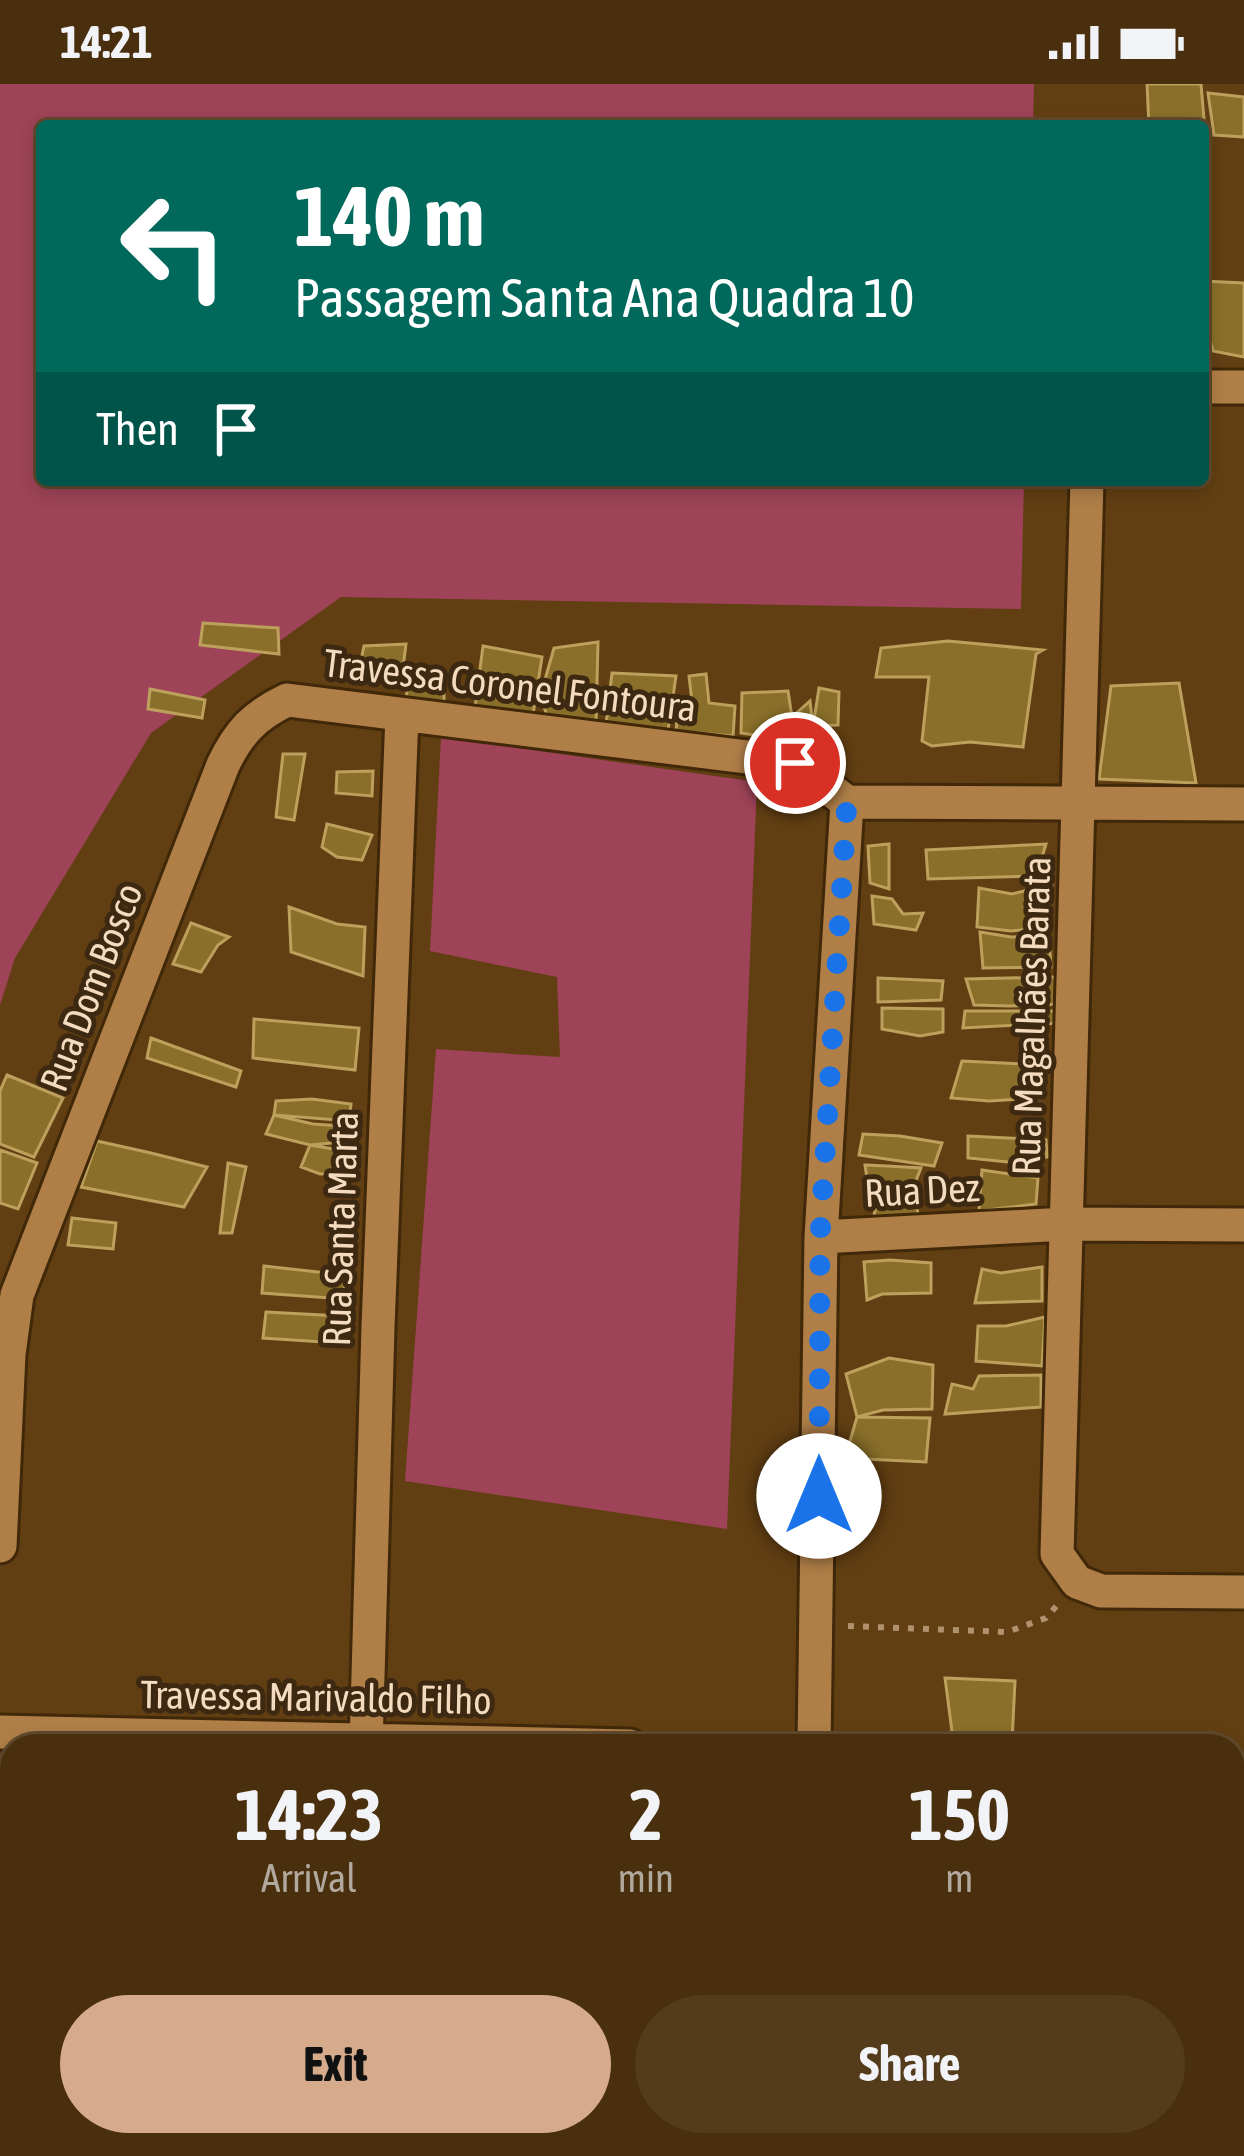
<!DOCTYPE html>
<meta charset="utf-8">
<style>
:root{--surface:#4a2f0e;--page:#543b1c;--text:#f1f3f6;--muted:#b2a99e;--line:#614a2e;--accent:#d6ab8b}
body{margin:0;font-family:"Asap Condensed",sans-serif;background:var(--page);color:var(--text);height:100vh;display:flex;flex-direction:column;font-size:45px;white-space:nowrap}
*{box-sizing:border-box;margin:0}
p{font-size:39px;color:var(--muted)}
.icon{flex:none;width:66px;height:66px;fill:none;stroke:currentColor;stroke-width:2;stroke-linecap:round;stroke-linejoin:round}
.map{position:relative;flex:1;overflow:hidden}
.drawer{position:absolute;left:0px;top:1650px;width:1245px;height:423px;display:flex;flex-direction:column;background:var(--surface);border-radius:36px 36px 0 0;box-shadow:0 6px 18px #0003,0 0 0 3px var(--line)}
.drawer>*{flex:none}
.guide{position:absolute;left:36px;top:36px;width:1173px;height:366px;border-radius:12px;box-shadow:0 6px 18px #0003,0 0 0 3px var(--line);background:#00695c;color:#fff;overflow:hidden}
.pin{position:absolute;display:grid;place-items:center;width:102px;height:102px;color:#fff;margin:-51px;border:6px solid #fff;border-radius:50%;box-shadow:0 3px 12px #0007}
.me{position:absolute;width:132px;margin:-66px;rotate:0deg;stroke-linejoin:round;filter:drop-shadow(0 0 9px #0008)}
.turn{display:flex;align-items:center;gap:42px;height:252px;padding:0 60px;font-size:54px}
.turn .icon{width:156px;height:156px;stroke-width:2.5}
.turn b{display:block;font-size:84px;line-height:102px}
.then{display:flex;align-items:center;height:114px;padding:0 60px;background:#0003;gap:24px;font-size:45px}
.eta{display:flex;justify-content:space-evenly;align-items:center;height:204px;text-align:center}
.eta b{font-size:72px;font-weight:700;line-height:84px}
.cta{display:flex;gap:24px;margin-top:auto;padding:24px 60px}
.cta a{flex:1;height:138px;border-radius:72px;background:var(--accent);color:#111;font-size:48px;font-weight:700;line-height:138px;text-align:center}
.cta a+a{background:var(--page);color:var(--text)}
.status{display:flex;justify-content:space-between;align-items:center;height:84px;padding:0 60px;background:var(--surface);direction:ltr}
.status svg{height:33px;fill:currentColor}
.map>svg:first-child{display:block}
.green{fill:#9e4358}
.building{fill:#896f29;stroke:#bca05c;stroke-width:3}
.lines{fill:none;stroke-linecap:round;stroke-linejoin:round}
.minor-casing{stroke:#402809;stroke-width:39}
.path{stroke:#b0926f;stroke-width:6;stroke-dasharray:6 9;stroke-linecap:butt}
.minor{stroke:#b07f48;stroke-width:33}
.route{stroke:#1a73e8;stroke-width:21;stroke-dasharray:0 37.8}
.labels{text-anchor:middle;stroke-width:10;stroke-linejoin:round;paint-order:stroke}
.street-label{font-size:39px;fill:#f4dabe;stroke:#3d2912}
</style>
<div class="status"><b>14:21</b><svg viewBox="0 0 49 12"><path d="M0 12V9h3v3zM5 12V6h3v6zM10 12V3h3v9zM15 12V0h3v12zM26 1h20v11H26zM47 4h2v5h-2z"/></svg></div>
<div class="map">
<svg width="1244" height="2072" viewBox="0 0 1244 2072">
<rect width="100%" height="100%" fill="#623f13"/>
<path class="green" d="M 0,0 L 1034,0 L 1033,42 L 42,42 L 42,396 L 1024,396 L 1021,525 L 341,513 L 151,649 L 15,874 L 0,921 Z
M 441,653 L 757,698 L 727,1445 L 405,1397 L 436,965 L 560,973 L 557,893 L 430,867 Z"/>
<path class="building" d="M 1147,0 L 1201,0 L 1204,35 L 1203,78 L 1203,42 L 1149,42 Z
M 1208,9 L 1244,13 L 1244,53 L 1214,51 Z
M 1203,197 L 1244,199 L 1244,273 L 1213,267 L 1203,226 Z
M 203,539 L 278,544 L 279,570 L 200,561 Z
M 948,557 L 1043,566 L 1036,570 L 1023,663 L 970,658 L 932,662 L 922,657 L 929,593 L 876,593 L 881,564 Z
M 598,558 L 596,639 L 549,636 L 540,613 L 554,564 Z
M 406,560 L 402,592 L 358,590 L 364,562 Z
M 483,562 L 542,573 L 532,637 L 473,639 Z
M 612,589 L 676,592 L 668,646 L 606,640 Z
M 706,590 L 709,619 L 735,622 L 733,652 L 676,647 L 678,624 L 693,626 L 689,592 Z
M 409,596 L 444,603 L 444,635 L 403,631 Z
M 1179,599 L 1196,699 L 1099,695 L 1111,602 Z
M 819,604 L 839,608 L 838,641 L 813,642 Z
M 150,605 L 205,616 L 202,634 L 148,625 Z
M 788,607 L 792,633 L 810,617 L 813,642 L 800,639 L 788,656 L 741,649 L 742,609 Z
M 283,670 L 305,670 L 294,736 L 276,733 Z
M 373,687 L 372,712 L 336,709 L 337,688 Z
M 327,740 L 372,751 L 362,776 L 337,773 L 322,763 Z
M 889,760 L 889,805 L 870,799 L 868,762 Z
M 1046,760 L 1036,792 L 928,795 L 926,766 Z
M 1052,800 L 1048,843 L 1011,847 L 977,843 L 979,804 L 1012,810 Z
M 872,812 L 892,815 L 903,830 L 923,829 L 916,846 L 874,840 Z
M 289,823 L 337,840 L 365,843 L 363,892 L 291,868 Z
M 191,839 L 229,853 L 218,861 L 201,888 L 173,880 Z
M 980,848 L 1011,853 L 1049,852 L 1051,883 L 983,884 Z
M 1055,893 L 1057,920 L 1010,922 L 974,921 L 966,895 Z
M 878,894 L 943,897 L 941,916 L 878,918 Z
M 882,924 L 943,925 L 943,948 L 920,952 L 882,945 Z
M 965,927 L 1055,927 L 1057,939 L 963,944 Z
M 254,935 L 359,944 L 355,986 L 253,974 Z
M 151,954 L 241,987 L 236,1003 L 147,974 Z
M 962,977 L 1047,981 L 1041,1014 L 989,1017 L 951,1014 Z
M 7,991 L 63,1014 L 34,1073 L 0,1060 L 0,1007 Z
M 312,1015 L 351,1020 L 349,1037 L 274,1031 L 276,1017 Z
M 274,1031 L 313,1040 L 357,1043 L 352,1057 L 310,1061 L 266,1050 Z
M 863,1050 L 900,1052 L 942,1059 L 934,1082 L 859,1071 Z
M 968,1052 L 1046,1056 L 1047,1073 L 1019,1079 L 968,1074 Z
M 97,1057 L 151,1069 L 207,1083 L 184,1123 L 81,1103 Z
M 310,1061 L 351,1068 L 349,1089 L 320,1090 L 301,1083 Z
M 0,1066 L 37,1079 L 18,1125 L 0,1119 Z
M 228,1079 L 246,1083 L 232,1149 L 220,1149 Z
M 865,1081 L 887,1082 L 921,1084 L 913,1104 L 890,1106 L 868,1101 Z
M 982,1086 L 1038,1094 L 1036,1120 L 979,1127 Z
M 877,1111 L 917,1114 L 918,1141 L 873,1139 Z
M 72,1134 L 116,1139 L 113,1165 L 68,1161 Z
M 890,1176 L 931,1179 L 931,1209 L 882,1210 L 867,1216 L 864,1178 Z
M 264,1182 L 345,1191 L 344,1215 L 262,1209 Z
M 1042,1183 L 1042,1217 L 975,1219 L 982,1185 L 1001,1189 Z
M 266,1228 L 340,1232 L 338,1259 L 263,1254 Z
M 1045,1233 L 1042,1282 L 976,1277 L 978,1242 L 1006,1242 Z
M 889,1274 L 933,1281 L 932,1325 L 883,1326 L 857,1333 L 846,1290 Z
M 1041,1291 L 1041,1323 L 945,1330 L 952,1300 L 973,1305 L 979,1292 Z
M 857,1333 L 930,1334 L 926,1378 L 845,1374 Z
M 945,1594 L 1015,1597 L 1012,1658 L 953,1655 Z
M 3,1707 L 12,1708 L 12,1823 L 2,1824 Z
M 1233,1799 L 1242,1799 L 1241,1840 L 1233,1840 Z
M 62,2061 L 92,2064 L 92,2072 L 61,2072 Z"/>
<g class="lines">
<defs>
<path id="minor" d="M 1203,303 L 1244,303
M 1087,396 L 1057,1470 L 1077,1498 L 1101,1507 L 1244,1508
M 847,718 L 1244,720
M 821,1153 L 1066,1140 L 1244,1141
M 0,1462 L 9,1270 L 17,1211 L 223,681 C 239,648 254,632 287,616 L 795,679 L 847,718 L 821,1153 L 814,1662
M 0,1648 L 630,1662
M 366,1662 L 378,1243 L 402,631
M 1233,1872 L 1244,1873
M 0,2007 L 12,2007
M 354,2072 L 354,2061
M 803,2072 L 803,2061
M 1048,2072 L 1048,2061"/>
</defs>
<use href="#minor" class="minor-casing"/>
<path class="path" d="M 848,1542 L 1007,1548 L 1046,1534 L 1059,1519"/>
<use href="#minor" class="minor"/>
</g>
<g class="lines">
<path class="route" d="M 795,679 L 847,718 L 820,1153 L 819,1412"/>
</g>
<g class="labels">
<g class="street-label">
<text transform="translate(510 601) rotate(7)" y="14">Travessa Coronel Fontoura</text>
<text transform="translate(91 903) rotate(-69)" y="14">Rua Dom Bosco</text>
<text transform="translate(1031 932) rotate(-88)" y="14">Rua Magalhães Barata</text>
<text transform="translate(922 1106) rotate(-3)" y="14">Rua Dez</text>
<text transform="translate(340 1145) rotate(-88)" y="14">Rua Santa Marta</text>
<text transform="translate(316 1613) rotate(1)" y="14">Travessa Marivaldo Filho</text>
</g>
</g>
</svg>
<div class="pin" style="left:795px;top:679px;background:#d93025"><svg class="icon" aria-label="arrive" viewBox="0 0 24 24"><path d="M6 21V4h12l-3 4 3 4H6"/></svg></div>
<svg class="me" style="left:819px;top:1412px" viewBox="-20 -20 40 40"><circle r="19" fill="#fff"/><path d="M0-13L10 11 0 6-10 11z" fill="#1a73e8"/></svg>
<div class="guide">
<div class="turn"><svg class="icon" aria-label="left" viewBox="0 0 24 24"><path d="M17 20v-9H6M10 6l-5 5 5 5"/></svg><div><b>140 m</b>Passagem Santa Ana Quadra 10</div></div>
<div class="then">Then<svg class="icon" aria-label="arrive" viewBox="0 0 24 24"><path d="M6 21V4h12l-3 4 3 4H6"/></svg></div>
</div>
<section class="drawer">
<div class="eta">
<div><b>14:23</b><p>Arrival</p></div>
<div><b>2</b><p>min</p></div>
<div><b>150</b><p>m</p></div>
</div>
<div class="cta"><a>Exit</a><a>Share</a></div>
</section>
</div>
